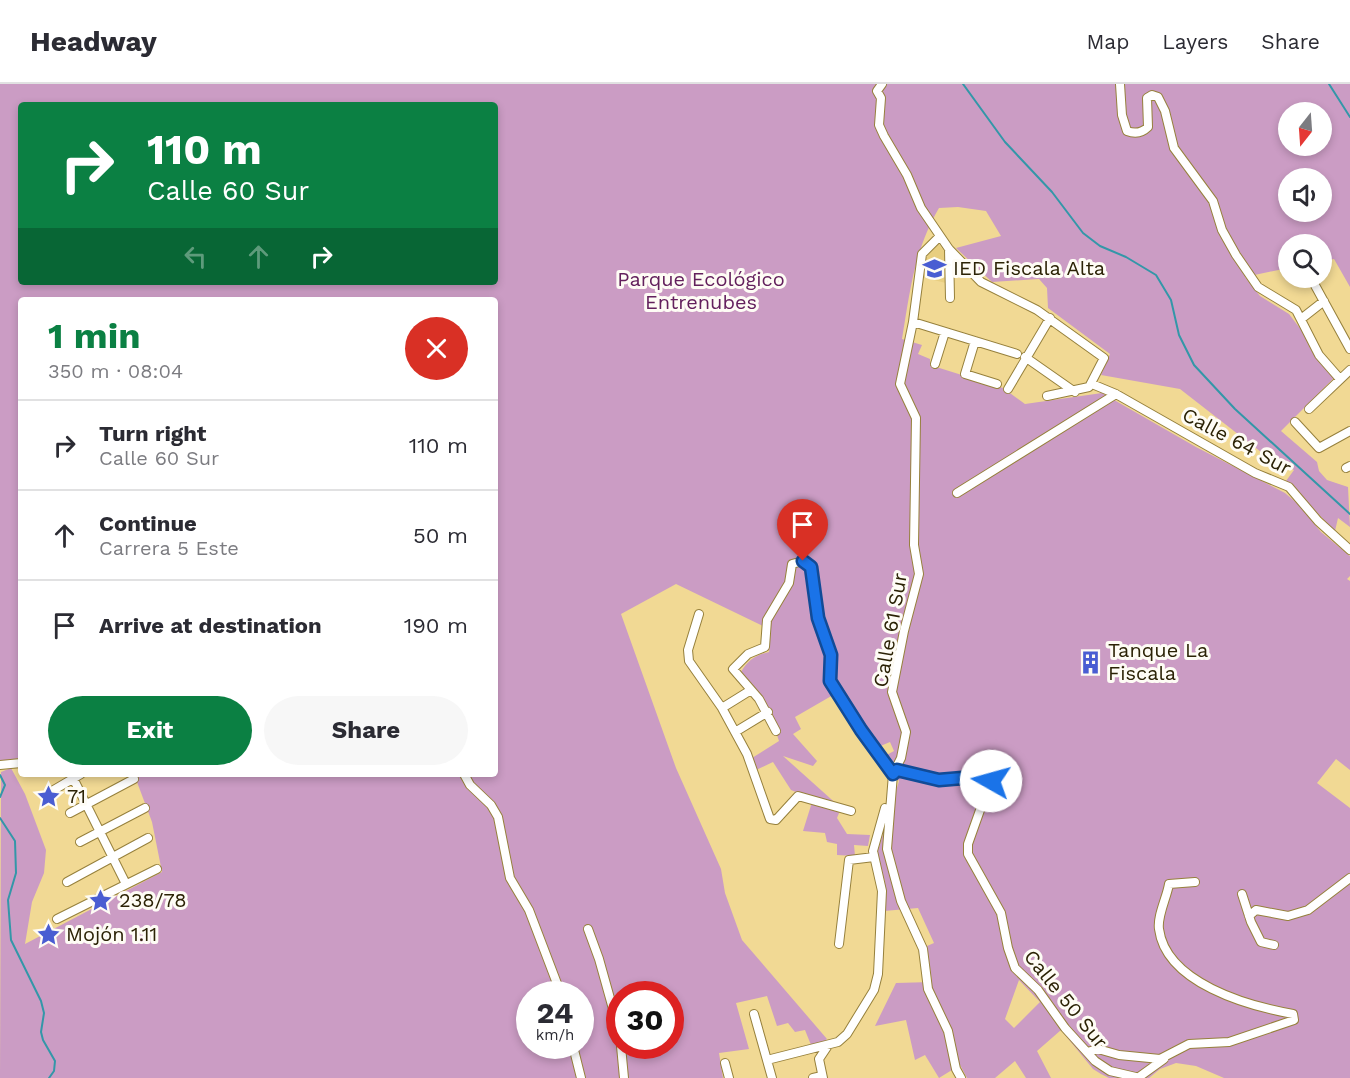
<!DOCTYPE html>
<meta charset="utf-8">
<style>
:root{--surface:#fff;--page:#f7f7f7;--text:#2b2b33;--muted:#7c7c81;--line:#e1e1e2;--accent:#0b8043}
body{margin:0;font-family:"Work Sans",sans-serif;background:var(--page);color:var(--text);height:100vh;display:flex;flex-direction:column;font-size:22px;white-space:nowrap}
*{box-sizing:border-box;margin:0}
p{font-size:20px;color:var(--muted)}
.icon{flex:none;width:33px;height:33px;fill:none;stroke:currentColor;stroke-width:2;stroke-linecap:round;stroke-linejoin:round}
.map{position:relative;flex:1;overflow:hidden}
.side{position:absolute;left:18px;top:213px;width:480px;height:480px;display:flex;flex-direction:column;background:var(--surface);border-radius:6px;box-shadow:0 3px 9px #0003}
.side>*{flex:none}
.hud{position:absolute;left:18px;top:18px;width:480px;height:183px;border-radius:6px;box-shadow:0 3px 9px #0003;background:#0b8043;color:#fff;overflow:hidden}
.needle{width:39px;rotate:197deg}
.buttons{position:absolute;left:1278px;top:18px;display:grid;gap:12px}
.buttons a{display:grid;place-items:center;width:54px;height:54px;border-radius:50%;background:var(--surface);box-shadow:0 3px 9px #0003;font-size:30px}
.speed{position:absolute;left:516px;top:897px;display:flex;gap:12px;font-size:30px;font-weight:700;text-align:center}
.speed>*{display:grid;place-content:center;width:78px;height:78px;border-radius:50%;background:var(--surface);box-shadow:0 3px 9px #0003;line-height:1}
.speed small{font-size:15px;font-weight:400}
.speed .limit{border:9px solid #d22;background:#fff;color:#111}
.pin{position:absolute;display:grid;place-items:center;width:51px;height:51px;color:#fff;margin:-62px -26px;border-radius:50% 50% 50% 0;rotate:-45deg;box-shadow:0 0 6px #0007}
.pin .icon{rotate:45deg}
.me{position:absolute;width:66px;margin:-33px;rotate:277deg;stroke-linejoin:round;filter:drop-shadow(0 0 4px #0008)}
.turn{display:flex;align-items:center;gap:21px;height:126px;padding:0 30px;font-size:27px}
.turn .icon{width:78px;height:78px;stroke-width:2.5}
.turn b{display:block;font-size:42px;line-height:51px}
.lanes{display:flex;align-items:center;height:57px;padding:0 30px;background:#0003;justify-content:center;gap:30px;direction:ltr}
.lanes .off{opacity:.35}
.round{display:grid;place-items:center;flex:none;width:63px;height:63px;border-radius:32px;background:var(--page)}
.headline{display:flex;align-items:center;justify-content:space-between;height:102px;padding:0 30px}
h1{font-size:36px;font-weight:700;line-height:45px;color:var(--accent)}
.action{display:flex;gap:12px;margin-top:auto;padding:12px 30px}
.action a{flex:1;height:69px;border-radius:36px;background:var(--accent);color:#fff;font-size:24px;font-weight:700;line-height:69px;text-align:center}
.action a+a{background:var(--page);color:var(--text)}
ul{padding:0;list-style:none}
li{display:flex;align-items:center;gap:18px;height:90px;padding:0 30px;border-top:2px solid var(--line)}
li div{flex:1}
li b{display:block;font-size:22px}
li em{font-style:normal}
header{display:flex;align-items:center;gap:36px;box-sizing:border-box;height:84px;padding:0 30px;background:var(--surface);border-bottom:2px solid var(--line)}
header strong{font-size:28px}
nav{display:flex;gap:33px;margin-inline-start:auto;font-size:21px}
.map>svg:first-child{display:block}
.built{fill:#e8ce80}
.green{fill:#cb9cc4;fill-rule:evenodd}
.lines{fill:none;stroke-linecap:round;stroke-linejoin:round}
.stream{stroke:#3397a8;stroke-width:2}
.street-casing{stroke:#96803c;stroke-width:10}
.street{stroke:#fff;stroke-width:8}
.route-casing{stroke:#114b97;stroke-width:15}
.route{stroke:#1a73e8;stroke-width:10}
.labels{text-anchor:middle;stroke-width:6;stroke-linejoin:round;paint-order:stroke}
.poi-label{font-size:20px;fill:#2b2205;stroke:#fefcf5;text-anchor:start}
.park-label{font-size:20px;fill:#63205d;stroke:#fefcf5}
.street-label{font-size:20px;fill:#2b2205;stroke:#fefcf5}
</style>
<header>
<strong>Headway</strong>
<nav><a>Map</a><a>Layers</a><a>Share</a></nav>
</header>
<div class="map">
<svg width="1350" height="994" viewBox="0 0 1350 994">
<rect width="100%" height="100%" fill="#f1d994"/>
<path class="built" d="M 938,159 L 947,171 L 946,199 L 921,193 L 926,174 Z"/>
<path class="green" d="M 0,0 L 1350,0 L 1350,203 L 1334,175 L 1322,177 L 1322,160 L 1288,160 L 1288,184 L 1245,193 L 1260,212 L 1289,230 L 1302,247 L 1311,266 L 1334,294 L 1281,347 L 1317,378 L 1319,387 L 1327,396 L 1348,403 L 1350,443 L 1338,434 L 1335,447 L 1286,397 L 1294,386 L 1261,368 L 1180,305 L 1101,291 L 1110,270 L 1048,224 L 1047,204 L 1039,195 L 992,198 L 956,164 L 1001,152 L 986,127 L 958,123 L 939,124 C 914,167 910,207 902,255 L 922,261 L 918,270 L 930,275 L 930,281 L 1003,304 L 1025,320 L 1102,309 L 1196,363 L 1285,409 L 1298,420 L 1321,448 L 1350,472 L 1350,492 L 1347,495 L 1350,497 L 1350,686 L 1336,675 L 1317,699 L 1350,724 L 1350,994 L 1224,994 L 1196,982 L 1176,979 L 1160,985 L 1149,994 L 1109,994 L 1101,990 L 1093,985 L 1061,946 L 1037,967 L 1051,994 L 1026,994 L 1015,977 L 995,994 L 967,994 L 960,981 L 939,994 L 925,971 L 915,976 L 906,936 L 875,942 L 896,899 L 932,898 L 927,862 L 934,859 L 918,824 L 884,827 L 885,798 L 877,770 L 899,697 L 883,673 L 894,667 L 890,658 L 878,663 L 862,644 L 840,607 L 795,633 L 801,645 L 793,650 L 817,677 L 813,682 L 783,672 L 841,724 L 837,734 L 847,750 L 870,751 L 868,762 L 854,761 L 855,772 L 837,771 L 837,760 L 827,758 L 825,749 L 803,747 L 813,715 L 791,706 L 773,678 L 756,686 L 752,674 L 779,657 L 769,627 L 741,588 C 748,576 756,571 769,568 L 771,546 L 676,500 L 621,530 L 676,684 L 721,785 L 725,809 L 742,856 L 827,955 L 813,966 L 805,946 L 795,948 L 788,939 L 777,942 L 767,912 L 736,919 L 749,965 L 719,969 L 723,994 L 0,994 L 1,688 L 11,684 L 25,710 L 46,766 L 44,789 L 32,818 L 25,860 L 162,788 L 152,738 L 134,690 L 495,690 L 495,216 L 21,216 L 21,674 L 0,677 ZM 21,21 L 495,21 L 495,198 L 21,198 ZM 1288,28 L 1322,28 L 1322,62 L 1288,62 ZM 1288,94 L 1322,94 L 1322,128 L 1288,128 ZM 1019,896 L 1040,918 L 1014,944 L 1005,935 ZM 530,910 L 580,910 L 580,962 L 530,962 ZM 620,910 L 670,910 L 670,962 L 620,962 Z"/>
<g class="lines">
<path class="stream" d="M 963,0 L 1005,58 L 1052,108 L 1083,149 L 1100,162 L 1126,173 L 1156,191 L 1171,216 L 1179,251 L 1194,281 L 1235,325 L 1350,430
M 1329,0 L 1350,33
M 0,713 L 5,701 L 0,691
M 0,734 L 15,757 L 16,789 L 8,816 L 11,856 L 41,917 L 44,929 L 41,948 L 43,956 L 55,977 L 54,987 L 49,994"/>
<defs>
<path id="street" d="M 882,0 L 877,7 L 881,14 L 879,41 L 884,52 L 907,91 L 921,124 L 949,165 L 981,198 L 1037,226 L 1104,274 L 1089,303 L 1047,312
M 1120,0 L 1122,31 L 1127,47 C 1135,50 1142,49 1148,43 L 1147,14 L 1152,11 L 1158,13 L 1165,27 L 1174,64 L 1213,117 L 1222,146 L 1236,171 L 1258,203 L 1296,226 L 1319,271 L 1340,295
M 949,165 L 950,214
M 1311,194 L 1350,265
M 1301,235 L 1324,217
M 913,238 L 1017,270
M 975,257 L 965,290 L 997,300
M 1025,273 L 1075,308
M 935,280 L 945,248
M 1092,300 L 1116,310 L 1255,389 L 1289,403 L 1318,437 L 1350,466
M 1008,305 L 1050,234
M 1309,325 L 1350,286
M 1295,338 L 1319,364 L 1350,347
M 1346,384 L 1350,382
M 957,409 L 1116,310
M 699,530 L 688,566 L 689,577 L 722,624 L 747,670 L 770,735 L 776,736 L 798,712 L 851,727
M 722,624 L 751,606
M 776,647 L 759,615 L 733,585 L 748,570 L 765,563 L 767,536 L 789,499 L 792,480 L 803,477 L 811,485 L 818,534 L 831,571 L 830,597 L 861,646 L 893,690 L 887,765 L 901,817 L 923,865 L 928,905 L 948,947 L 956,985 L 961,994
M 735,648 L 768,628
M 0,681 L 21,679
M 897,686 L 938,696 L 989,694 L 990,698 L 968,760 L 968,770 L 1001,829 L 1008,864 L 1015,884 L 1038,906 L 1065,944 L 1095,977 L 1110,987 L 1140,994
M 71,690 L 126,800
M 464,690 L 470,701 L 491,721 L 498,733 L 510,794 L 529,826 L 561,910
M 893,690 L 901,674 L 906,648 L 892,608 L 904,547 L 919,490 L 914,461 L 916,334 L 900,300 L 913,238 L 922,170 L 939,153
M 52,707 L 81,690
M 70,729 L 134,695
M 80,758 L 145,724
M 67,798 L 148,754
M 1242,810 L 1251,838 L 1261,858 L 1274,861
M 1249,832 L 1256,826 L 1288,832 L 1308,826 L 1350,794
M 57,835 L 157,785
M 588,845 L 599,875 L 620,950
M 839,860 L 849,776 L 874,773
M 754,930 L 772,994
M 573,962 L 581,994
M 621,962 L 624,994
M 1087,968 L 1098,965 L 1119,971 L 1160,975 L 1189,960 L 1229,958 L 1294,936 L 1293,930 C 1248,922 1166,899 1159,845 C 1157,832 1167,813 1169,800 L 1195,798
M 767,976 L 838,958 L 847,950 L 874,906 L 878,890 L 882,807 L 873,767 L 885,724
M 725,979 L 729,994
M 1139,993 L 1164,975
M 813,994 L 822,992
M 823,994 L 819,975 L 827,963"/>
</defs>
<use href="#street" class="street-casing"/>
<use href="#street" class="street"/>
</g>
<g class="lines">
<defs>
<path id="route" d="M 803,477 L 811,483 L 818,534 L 831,571 L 830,597 L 861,646 L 893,690 L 897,686 L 939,696 L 986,692 L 991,697"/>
</defs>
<use href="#route" class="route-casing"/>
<use href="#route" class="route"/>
</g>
<defs>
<symbol id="school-bare" viewBox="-9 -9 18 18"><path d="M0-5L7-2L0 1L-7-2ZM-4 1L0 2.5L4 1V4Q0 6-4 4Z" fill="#495dd2" stroke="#fefcf5" stroke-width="2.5" paint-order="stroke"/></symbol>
<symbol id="building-bare" viewBox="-9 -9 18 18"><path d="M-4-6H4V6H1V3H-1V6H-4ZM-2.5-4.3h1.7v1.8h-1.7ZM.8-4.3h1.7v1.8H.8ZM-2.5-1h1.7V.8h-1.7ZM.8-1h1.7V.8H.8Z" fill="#495dd2" stroke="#fefcf5" stroke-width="2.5" paint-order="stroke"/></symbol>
<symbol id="sight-bare" viewBox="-9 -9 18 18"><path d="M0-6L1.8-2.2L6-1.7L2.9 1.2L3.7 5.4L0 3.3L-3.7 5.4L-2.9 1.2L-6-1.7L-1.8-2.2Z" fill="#495dd2" stroke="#fefcf5" stroke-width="2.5" paint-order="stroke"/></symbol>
</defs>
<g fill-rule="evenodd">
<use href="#school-bare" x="918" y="168" width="33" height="33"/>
<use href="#building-bare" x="1074" y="562" width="33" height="33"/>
<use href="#sight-bare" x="32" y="696" width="33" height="33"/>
<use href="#sight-bare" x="84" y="800" width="33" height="33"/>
<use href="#sight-bare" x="32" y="834" width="33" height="33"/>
</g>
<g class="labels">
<g class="poi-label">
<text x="953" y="191">IED Fiscala Alta</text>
<text x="1108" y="573">Tanque La<tspan x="1108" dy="23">Fiscala</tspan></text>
<text x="67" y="719">71</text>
<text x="119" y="823">238/78</text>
<text x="66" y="857">Mojón 1.11</text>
</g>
<g class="park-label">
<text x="701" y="202">Parque Ecológico<tspan x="701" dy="23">Entrenubes</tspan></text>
</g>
<g class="street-label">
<text transform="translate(1237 357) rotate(28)" y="7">Calle 64 Sur</text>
<text transform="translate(890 546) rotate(-80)" y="7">Calle 61 Sur</text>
<text transform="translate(1066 915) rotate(51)" y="7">Calle 50 Sur</text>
</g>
</g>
</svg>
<div class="buttons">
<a><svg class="needle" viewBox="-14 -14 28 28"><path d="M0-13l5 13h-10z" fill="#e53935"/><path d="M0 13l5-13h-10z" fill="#7c7c81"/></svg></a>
<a><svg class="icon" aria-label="sound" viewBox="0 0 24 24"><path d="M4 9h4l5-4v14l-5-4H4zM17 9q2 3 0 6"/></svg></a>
<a><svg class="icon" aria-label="search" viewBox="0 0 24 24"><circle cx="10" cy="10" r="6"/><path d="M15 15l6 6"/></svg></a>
</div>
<div class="speed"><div>24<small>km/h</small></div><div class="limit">30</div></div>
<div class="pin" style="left:803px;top:477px;background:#d93025"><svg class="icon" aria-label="arrive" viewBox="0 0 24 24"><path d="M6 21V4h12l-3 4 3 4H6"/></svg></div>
<svg class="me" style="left:991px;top:697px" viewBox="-20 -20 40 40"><circle r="19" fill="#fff"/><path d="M0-13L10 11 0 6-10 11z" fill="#1a73e8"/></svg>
<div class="hud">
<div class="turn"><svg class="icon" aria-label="right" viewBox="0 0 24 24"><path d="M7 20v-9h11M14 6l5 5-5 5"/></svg><div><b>110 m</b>Calle 60 Sur</div></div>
<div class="lanes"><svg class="icon off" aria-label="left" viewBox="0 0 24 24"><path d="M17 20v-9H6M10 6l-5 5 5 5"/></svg><svg class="icon off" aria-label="ahead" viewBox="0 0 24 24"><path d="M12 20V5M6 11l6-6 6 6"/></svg><svg class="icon" aria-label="right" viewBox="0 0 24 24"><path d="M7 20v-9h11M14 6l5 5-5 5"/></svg></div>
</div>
<section class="side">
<div class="headline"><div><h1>1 min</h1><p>350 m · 08:04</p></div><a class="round" style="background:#d93025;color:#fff"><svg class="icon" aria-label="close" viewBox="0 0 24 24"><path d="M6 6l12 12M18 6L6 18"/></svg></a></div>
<ul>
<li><svg class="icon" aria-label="right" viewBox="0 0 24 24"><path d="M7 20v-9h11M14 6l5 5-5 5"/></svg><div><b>Turn right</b><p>Calle 60 Sur</p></div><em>110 m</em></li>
<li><svg class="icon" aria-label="ahead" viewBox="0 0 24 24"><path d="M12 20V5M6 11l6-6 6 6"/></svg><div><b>Continue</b><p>Carrera 5 Este</p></div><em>50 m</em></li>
<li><svg class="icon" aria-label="arrive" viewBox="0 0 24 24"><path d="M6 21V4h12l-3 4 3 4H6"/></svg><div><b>Arrive at destination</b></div><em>190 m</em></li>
</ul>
<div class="action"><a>Exit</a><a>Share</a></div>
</section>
</div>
